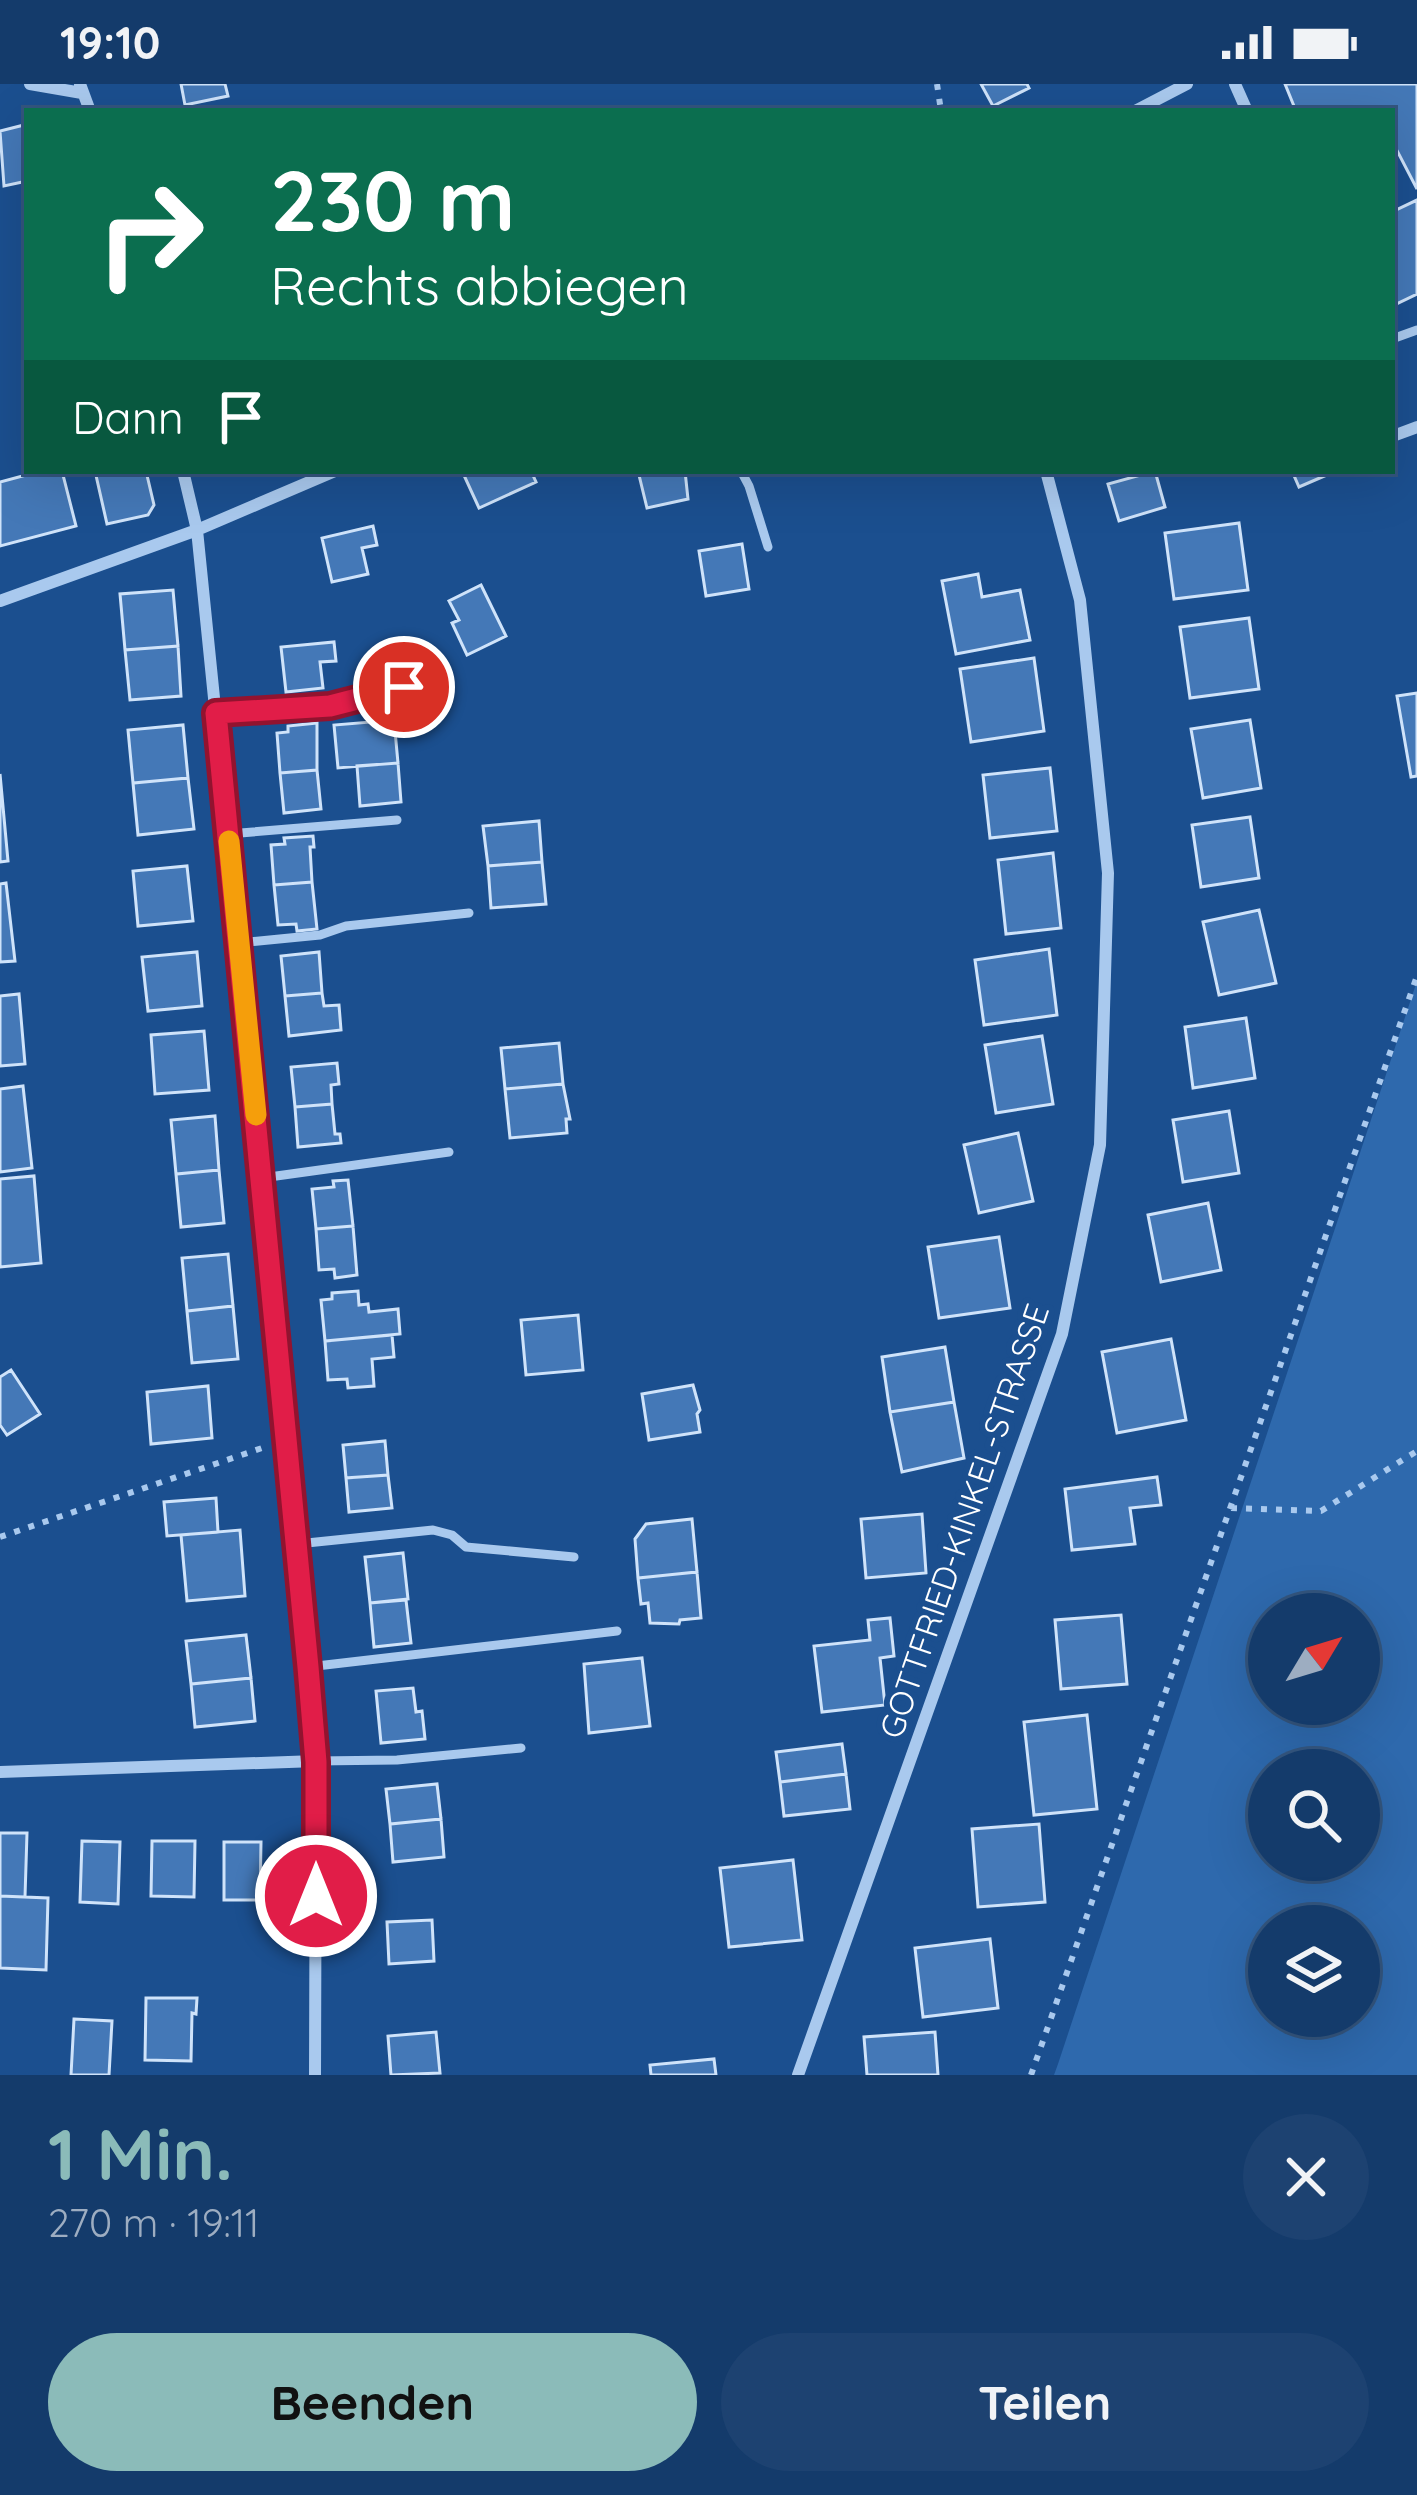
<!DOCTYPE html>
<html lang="de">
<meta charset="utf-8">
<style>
:root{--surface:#143b6b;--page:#1d4271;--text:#f1f3f6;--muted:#9dadc1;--line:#33557e;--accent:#8bbbb9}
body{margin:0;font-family:Quicksand,sans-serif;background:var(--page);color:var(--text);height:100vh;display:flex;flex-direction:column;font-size:45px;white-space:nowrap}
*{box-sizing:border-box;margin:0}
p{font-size:39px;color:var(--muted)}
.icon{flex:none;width:66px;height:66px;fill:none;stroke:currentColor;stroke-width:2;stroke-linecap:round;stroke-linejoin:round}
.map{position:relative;height:1991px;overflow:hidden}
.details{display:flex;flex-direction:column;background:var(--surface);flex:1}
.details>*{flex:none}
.guide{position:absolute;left:24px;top:24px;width:1371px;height:366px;border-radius:0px;box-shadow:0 12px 48px #0002,0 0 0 3px var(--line);background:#0b6e4f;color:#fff;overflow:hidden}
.needle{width:78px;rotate:52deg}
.buttons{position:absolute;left:1248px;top:1509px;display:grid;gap:24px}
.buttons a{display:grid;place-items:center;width:132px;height:132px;border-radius:50%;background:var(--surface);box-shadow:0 12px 48px #0002,0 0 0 3px var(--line);font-size:60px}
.pin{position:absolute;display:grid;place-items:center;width:102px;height:102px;color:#fff;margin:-51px;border:6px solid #fff;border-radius:50%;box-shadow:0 3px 12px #0007}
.me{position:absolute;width:132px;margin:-66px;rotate:0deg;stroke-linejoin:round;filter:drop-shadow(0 0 9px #0008)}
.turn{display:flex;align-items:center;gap:42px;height:252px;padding:0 48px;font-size:54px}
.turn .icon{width:156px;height:156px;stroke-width:2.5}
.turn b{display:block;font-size:84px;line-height:102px}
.then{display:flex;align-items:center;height:114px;padding:0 48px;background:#0003;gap:24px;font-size:45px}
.round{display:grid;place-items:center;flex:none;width:126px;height:126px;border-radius:63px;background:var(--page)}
.head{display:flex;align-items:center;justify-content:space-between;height:204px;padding:0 48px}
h1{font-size:72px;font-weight:700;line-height:90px;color:var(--accent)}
.button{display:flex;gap:24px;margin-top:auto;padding:24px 48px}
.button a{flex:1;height:138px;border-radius:72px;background:var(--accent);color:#111;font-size:48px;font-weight:700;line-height:138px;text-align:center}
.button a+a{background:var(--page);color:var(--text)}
.status{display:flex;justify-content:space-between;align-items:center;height:84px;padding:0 60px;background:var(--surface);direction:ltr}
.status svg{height:33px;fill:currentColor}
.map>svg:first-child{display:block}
.green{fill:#2e69ad;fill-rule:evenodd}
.building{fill:#4478b7;stroke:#cfe3fa;stroke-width:3}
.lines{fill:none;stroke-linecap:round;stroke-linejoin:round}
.path{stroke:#a9c9ee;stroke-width:6;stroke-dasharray:6 9;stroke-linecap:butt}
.lane{stroke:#a9c9ee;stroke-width:9}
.street{stroke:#a9c9ee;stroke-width:12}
.route-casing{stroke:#92132f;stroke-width:30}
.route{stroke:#e11d48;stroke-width:21}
.slow{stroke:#f59e0b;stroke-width:21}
.labels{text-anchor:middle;stroke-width:12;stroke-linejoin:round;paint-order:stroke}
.street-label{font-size:33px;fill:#fff;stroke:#1b4f8f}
</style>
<div class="status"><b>19:10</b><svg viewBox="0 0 49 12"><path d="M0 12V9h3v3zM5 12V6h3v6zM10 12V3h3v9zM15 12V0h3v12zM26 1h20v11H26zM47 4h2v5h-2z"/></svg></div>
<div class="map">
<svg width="1417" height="1991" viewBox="0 0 1417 1991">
<rect width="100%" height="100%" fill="#1b4f8f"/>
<path class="green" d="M 1417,897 L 1417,1991 L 1054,1991 L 1058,1980 ZM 1269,1530 L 1359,1530 L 1359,1620 L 1269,1620 ZM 1269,1686 L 1359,1686 L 1359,1776 L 1269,1776 ZM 1269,1842 L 1359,1842 L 1359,1932 L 1269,1932 Z"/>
<path class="building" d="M 181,0 L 225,0 L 228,12 L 185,21 Z
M 981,0 L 1027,0 L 1029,4 L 993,22 Z
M 1285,0 L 1417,0 L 1417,105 L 1392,57 L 1392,27 L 1296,27 Z
M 24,41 L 27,97 L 4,102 L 0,47 Z
M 1417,116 L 1417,210 L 1392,222 L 1392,128 Z
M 41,387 L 62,387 L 76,442 L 0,462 L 0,398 Z
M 95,387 L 146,387 L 154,421 L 148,431 L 107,440 Z
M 462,387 L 531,387 L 536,398 L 479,424 Z
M 638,387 L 685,387 L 688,415 L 647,424 Z
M 1155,387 L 1165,423 L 1119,437 L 1108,400 Z
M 1292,387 L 1336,387 L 1299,403 Z
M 1239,439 L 1248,506 L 1174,515 L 1165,449 Z
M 373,442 L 377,461 L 362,464 L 368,490 L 332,498 L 322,454 Z
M 742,460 L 749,505 L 706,512 L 699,467 Z
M 978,490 L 982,513 L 1020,506 L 1030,556 L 956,570 L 942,497 Z
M 481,501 L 506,552 L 467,571 L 452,539 L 459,536 L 449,517 Z
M 173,506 L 178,562 L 125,566 L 120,510 Z
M 1249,534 L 1259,605 L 1190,614 L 1180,543 Z
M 334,558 L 336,577 L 320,578 L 323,604 L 286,608 L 281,563 Z
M 178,562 L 181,612 L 130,616 L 125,566 Z
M 1034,574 L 1044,647 L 971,658 L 960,585 Z
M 1417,609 L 1417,692 L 1411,693 L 1397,612 Z
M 394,636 L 398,679 L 338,684 L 334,641 Z
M 1250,636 L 1261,704 L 1203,714 L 1191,645 Z
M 317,639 L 317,686 L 280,689 L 277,649 L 288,648 L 288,642 Z
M 183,641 L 188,694 L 133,699 L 128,646 Z
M 398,679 L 401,718 L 360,722 L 357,682 Z
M 1050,684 L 1057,747 L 990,754 L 983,691 Z
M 317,686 L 321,725 L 284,729 L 280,689 Z
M 0,690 L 8,777 L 0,778 Z
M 188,694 L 194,745 L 138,751 L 133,699 Z
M 1250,733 L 1259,794 L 1201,803 L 1192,741 Z
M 539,737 L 542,778 L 488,782 L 483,742 Z
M 313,752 L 314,763 L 310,763 L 312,798 L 274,801 L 271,761 L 285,760 L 284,754 Z
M 1053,769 L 1061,844 L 1006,850 L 998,776 Z
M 542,778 L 546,820 L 491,824 L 488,782 Z
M 187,782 L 193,837 L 138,842 L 133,787 Z
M 312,798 L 317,845 L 297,847 L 296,840 L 278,841 L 274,801 Z
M 6,799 L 15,877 L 0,878 L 0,800 Z
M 1259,826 L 1276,899 L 1219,911 L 1203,838 Z
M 1049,865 L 1057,931 L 984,941 L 975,876 Z
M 197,868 L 202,922 L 148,927 L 142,873 Z
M 319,868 L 322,909 L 285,912 L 281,872 Z
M 322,909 L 324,922 L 339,921 L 341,946 L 289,952 L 285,912 Z
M 19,910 L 25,980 L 0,982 L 0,912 Z
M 1246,934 L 1255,994 L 1193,1004 L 1185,943 Z
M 204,947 L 209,1006 L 155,1010 L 151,951 Z
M 1042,952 L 1053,1020 L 996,1029 L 985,961 Z
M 559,959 L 563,1000 L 505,1005 L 501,964 Z
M 337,979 L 339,1000 L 331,1001 L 332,1020 L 295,1023 L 291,983 Z
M 563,1000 L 570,1035 L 566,1035 L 567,1049 L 510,1054 L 505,1005 Z
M 23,1002 L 32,1084 L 0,1088 L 0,1005 Z
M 332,1020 L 335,1050 L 340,1050 L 341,1059 L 298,1063 L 295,1023 Z
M 1229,1027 L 1239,1089 L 1183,1098 L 1173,1036 Z
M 215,1032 L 219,1086 L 176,1090 L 171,1036 Z
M 1018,1049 L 1033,1117 L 979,1129 L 964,1061 Z
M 219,1086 L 224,1139 L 181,1143 L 176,1090 Z
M 34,1092 L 41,1179 L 0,1183 L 0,1095 Z
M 348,1096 L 353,1142 L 316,1145 L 312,1105 L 334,1103 L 333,1097 Z
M 1208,1119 L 1221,1186 L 1161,1198 L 1148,1131 Z
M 353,1142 L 357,1191 L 335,1194 L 334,1185 L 319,1186 L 316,1145 Z
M 999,1153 L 1010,1224 L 939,1234 L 928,1163 Z
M 228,1170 L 233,1222 L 187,1227 L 182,1174 Z
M 358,1207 L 359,1221 L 368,1220 L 369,1228 L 398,1225 L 400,1250 L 325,1257 L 321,1216 L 332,1215 L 332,1209 Z
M 233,1222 L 238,1275 L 192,1279 L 187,1227 Z
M 578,1231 L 583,1286 L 526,1291 L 521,1236 Z
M 392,1251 L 394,1273 L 372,1275 L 374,1302 L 348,1304 L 347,1295 L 328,1296 L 325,1257 Z
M 1171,1255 L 1186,1336 L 1117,1349 L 1102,1268 Z
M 945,1263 L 954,1318 L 890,1328 L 882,1273 Z
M 11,1286 L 40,1330 L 7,1351 L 0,1341 L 0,1293 Z
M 693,1301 L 700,1326 L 697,1330 L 700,1348 L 649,1356 L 642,1310 Z
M 208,1302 L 212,1354 L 151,1360 L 147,1308 Z
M 954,1318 L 964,1374 L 902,1388 L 890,1328 Z
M 385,1357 L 388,1391 L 346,1394 L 343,1361 Z
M 388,1391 L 392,1424 L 349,1428 L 346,1394 Z
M 1157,1393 L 1161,1421 L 1130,1424 L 1135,1460 L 1072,1466 L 1065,1405 Z
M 216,1414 L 218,1448 L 167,1452 L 164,1418 Z
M 922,1430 L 926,1489 L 866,1494 L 861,1435 Z
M 692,1435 L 697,1488 L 638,1494 L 635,1455 L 646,1440 Z
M 240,1446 L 245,1512 L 187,1517 L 181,1451 Z
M 403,1469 L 408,1515 L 370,1519 L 365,1473 Z
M 697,1488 L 701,1534 L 680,1536 L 679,1540 L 650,1539 L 648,1519 L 641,1520 L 638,1494 Z
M 406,1516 L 411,1559 L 374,1563 L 370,1519 Z
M 1121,1531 L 1127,1600 L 1061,1605 L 1055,1536 Z
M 890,1534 L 894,1572 L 880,1574 L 885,1621 L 822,1628 L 814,1562 L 870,1556 L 868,1536 Z
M 246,1551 L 251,1594 L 191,1600 L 186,1557 Z
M 642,1574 L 650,1642 L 589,1649 L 584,1580 Z
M 251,1594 L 255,1637 L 195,1643 L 191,1600 Z
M 413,1604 L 416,1628 L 422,1627 L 425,1655 L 381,1659 L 376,1607 Z
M 1087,1631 L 1097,1725 L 1034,1731 L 1024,1638 Z
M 842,1660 L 846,1690 L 780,1698 L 776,1668 Z
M 846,1690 L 850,1725 L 784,1732 L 780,1698 Z
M 437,1700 L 441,1735 L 390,1740 L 386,1705 Z
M 441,1735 L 444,1773 L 393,1778 L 390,1740 Z
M 1039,1740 L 1045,1818 L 978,1823 L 972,1745 Z
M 0,1749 L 27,1749 L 25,1813 L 0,1812 Z
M 82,1757 L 120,1758 L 118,1820 L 80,1818 Z
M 152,1757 L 195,1757 L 194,1813 L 151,1812 Z
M 224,1758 L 261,1758 L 260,1816 L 224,1816 Z
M 793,1776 L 802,1856 L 729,1863 L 720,1784 Z
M 0,1812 L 48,1814 L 46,1886 L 0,1884 Z
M 432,1836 L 434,1877 L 389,1880 L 387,1838 Z
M 990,1855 L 998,1924 L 923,1933 L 915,1864 Z
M 146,1914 L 197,1914 L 196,1930 L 192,1929 L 191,1977 L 145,1976 Z
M 74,1935 L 112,1937 L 109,1991 L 71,1991 Z
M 436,1948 L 440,1989 L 391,1991 L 388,1952 Z
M 935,1948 L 938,1991 L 867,1991 L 864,1953 Z
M 714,1975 L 716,1991 L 651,1991 L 650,1981 Z"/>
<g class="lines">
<path class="path" d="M 937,0 L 941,27
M 1231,1424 L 1321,1427 L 1417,1367
M 0,1453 L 268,1362
M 1031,1991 L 1417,892"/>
<path class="lane" d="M 1392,255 L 1417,246
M 741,387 L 749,402 L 768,463
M 216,629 L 330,622 L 404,603
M 228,750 L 397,736
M 239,859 L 320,851 L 346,842 L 469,829
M 262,1094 L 449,1068
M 297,1460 L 433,1446 L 452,1451 L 466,1463 L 574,1473
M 308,1583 L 617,1547
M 316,1677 L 397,1676 L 521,1664"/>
<path class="street" d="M 30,0 L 82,9
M 80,0 L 90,27
M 1235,0 L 1247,27
M 1135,27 L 1187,0
M 1392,349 L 1393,352 L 1417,343
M 183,387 L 197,446 L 289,1355 L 316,1677 L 315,1991
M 0,517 L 197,446 L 335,387
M 0,1688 L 316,1677
M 798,1991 L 1062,1250 L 1100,1061 L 1108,789 L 1080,516 L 1046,387"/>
</g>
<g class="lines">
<defs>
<path id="route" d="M 316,1812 L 316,1678 L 308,1583 L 216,629 L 330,622 L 404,603"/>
</defs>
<use href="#route" class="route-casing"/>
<use href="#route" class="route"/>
<path class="slow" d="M 229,757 L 256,1031"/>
</g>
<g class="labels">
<g class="street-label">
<text transform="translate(964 1437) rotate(-71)" y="12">GOTTFRIED-KINKEL-STRASSE</text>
</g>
</g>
</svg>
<div class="buttons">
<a><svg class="needle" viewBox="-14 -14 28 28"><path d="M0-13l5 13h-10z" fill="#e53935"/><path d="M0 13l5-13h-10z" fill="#9dadc1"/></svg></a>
<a><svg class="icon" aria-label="search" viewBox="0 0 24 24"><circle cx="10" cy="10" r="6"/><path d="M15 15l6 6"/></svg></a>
<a><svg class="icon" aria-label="layers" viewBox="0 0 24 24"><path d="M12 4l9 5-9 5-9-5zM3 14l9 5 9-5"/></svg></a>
</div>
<div class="pin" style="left:404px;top:603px;background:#d93025"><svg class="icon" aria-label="arrive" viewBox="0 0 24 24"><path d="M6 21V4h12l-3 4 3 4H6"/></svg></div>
<svg class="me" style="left:316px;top:1812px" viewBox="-20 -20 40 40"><circle r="17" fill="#e11d48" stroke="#fff" stroke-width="3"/><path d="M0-11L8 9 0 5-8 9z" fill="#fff"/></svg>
<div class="guide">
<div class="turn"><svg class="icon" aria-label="right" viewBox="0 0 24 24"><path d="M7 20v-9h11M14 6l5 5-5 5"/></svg><div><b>230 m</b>Rechts abbiegen</div></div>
<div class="then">Dann<svg class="icon" aria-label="arrive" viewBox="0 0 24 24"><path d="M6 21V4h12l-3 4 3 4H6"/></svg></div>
</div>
</div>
<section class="details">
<div class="head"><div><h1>1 Min.</h1><p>270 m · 19:11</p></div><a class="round"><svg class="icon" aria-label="close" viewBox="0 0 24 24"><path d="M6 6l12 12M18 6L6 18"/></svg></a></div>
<div class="button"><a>Beenden</a><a>Teilen</a></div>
</section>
